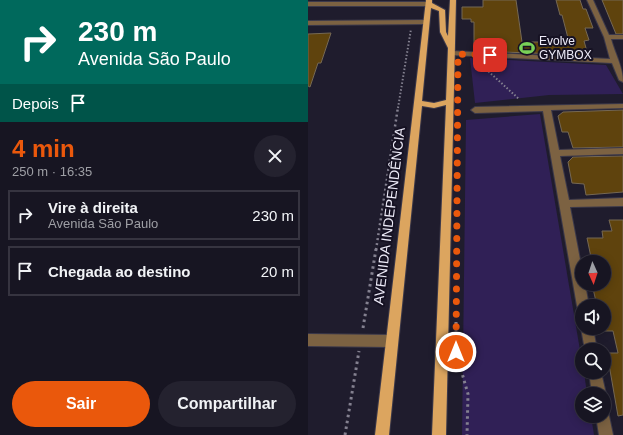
<!DOCTYPE html>
<html lang="pt">
<meta charset="utf-8">
<style>
:root{--surface:#171522;--page:#24222f;--text:#f1f3f6;--muted:#9e9fa5;--line:#363440;--accent:#ea580c}
body{margin:0;font-family:Arial,sans-serif;background:var(--page);color:var(--text);height:100vh;display:flex;flex-direction:column;font-size:15px;white-space:nowrap}
*{box-sizing:border-box;margin:0}
p{font-size:13px;color:var(--muted)}
.icon{flex:none;width:22px;height:22px;fill:none;stroke:currentColor;stroke-width:2;stroke-linecap:round;stroke-linejoin:round}
.map{position:relative;flex:1;overflow:hidden}
.sheet{display:flex;flex-direction:column;background:var(--surface);width:308px}
.sheet>*{flex:none}
.hud{background:#00695c;color:#fff;overflow:hidden}
.needle{width:26px;rotate:177deg}
.tools{position:absolute;left:267px;top:255px;display:grid;gap:8px}
.tools a{display:grid;place-items:center;width:36px;height:36px;border-radius:50%;background:var(--surface);box-shadow:0 2px 10px #0003,0 0 0 1px var(--line);font-size:20px}
.pin{position:absolute;display:grid;place-items:center;width:34px;height:34px;color:#fff;margin:-17px;border-radius:8px;box-shadow:0 2px 6px #0006}
.me{position:absolute;width:44px;margin:-22px;rotate:0deg;stroke-linejoin:round;filter:drop-shadow(0 0 3px #0008)}
.turn{display:flex;align-items:center;gap:14px;height:84px;padding:0 12px;font-size:18px}
.turn .icon{width:52px;height:52px;stroke-width:2.5}
.turn b{display:block;font-size:28px;line-height:34px}
.then{display:flex;align-items:center;height:38px;padding:0 12px;background:#0003;gap:8px;font-size:15px}
.round{display:grid;place-items:center;flex:none;width:42px;height:42px;border-radius:21px;background:var(--page)}
.summary{display:flex;align-items:center;justify-content:space-between;height:68px;padding:0 12px}
h1{font-size:24px;font-weight:800;line-height:30px;color:var(--accent)}
.button{display:flex;gap:8px;margin-top:auto;padding:8px 12px}
.button a{flex:1;height:46px;border-radius:24px;background:var(--accent);color:#fff;font-size:16px;font-weight:800;line-height:46px;text-align:center}
.button a+a{background:var(--page);color:var(--text)}
ul{padding:0;list-style:none}
li{display:flex;align-items:center;gap:12px;height:50px;margin:0 8px 6px;padding:0 4px;border:2px solid var(--line);border-radius:0px}
li div{flex:1}
li b{display:block;font-size:15px}
li em{font-style:normal}
main{display:flex;flex:1;min-height:0}
.map>svg:first-child{display:block}
.green{fill:#302056}
.building{fill:#5f430d;stroke:#756854}
.lines{fill:none;stroke-linecap:round;stroke-linejoin:round}
.minor-casing{stroke:#3c394a;stroke-width:2}
.major-casing{stroke:#3c394a;stroke-width:2}
.path-far2{stroke:#848190;stroke-width:2;stroke-dasharray:1.5 2;stroke-linecap:butt}
.path-far1{stroke:#848190;stroke-width:2.5;stroke-dasharray:2 3;stroke-linecap:butt}
.path{stroke:#848190;stroke-width:3;stroke-dasharray:2.5 3.5;stroke-linecap:butt}
.minor{fill:#7c6242;fill-rule:evenodd}
.major{fill:#dca55f;fill-rule:evenodd}
.route{stroke:#ea580c;stroke-width:7;stroke-dasharray:0 12.6}
.labels{text-anchor:middle;stroke-width:4;stroke-linejoin:round;paint-order:stroke}
.far-poi-label{font-size:12px;fill:#eeecf9;stroke:#161223;text-anchor:start}
.street-label{font-size:14px;fill:#eeecf9;stroke:#161223}
</style>
<main>
<section class="sheet">
<div class="hud">
<div class="turn"><svg class="icon" aria-label="right" viewBox="0 0 24 24"><path d="M7 20v-9h11M14 6l5 5-5 5"/></svg><div><b>230 m</b>Avenida São Paulo</div></div>
<div class="then">Depois<svg class="icon" aria-label="arrive" viewBox="0 0 24 24"><path d="M6 21V4h12l-3 4 3 4H6"/></svg></div>
</div>
<div class="summary"><div><h1>4 min</h1><p>250 m · 16:35</p></div><a class="round"><svg class="icon" aria-label="close" viewBox="0 0 24 24"><path d="M6 6l12 12M18 6L6 18"/></svg></a></div>
<ul>
<li><svg class="icon" aria-label="right" viewBox="0 0 24 24"><path d="M7 20v-9h11M14 6l5 5-5 5"/></svg><div><b>Vire à direita</b><p>Avenida São Paulo</p></div><em>230 m</em></li>
<li><svg class="icon" aria-label="arrive" viewBox="0 0 24 24"><path d="M6 21V4h12l-3 4 3 4H6"/></svg><div><b>Chegada ao destino</b></div><em>20 m</em></li>
</ul>
<div class="button"><a>Sair</a><a>Compartilhar</a></div>
</section>
<div class="map">
<svg width="315" height="435" viewBox="0 0 315 435">
<rect width="100%" height="100%" fill="#1f1c2d"/>
<path class="green" d="M 162,58 L 298,65 L 315,94 L 241,95 L 167,103 Z
M 232,114 L 274,362 L 274,372 L 276,372 L 279,394 L 274,394 L 274,416 L 283,416 L 286,435 L 154,435 L 158,120 Z"/>
<path class="building" d="M 175,0 L 208,0 L 214,42 L 261,42 L 254,15 L 252,15 L 248,0 L 272,0 L 275,9 L 278,9 L 285,28 L 277,28 L 281,40 L 276,41 L 280,55 L 166,51 L 166,22 L 163,22 L 163,19 L 154,19 L 154,7 L 175,7 Z
M 294,0 L 315,0 L 315,34 L 308,34 Z
M 23,33 L 13,63 L 10,63 L 2,87 L 0,86 L 0,34 Z
M 315,110 L 315,147 L 265,148 L 260,132 L 254,132 L 250,116 L 255,112 Z
M 315,156 L 315,192 L 278,195 L 276,184 L 264,183 L 260,162 L 265,157 Z
M 301,220 L 315,220 L 315,415 L 310,416 L 299,353 L 310,353 L 305,331 L 296,331 L 296,306 L 289,306 L 284,284 L 296,284 L 296,262 L 284,262 L 279,238 L 295,238 L 294,231 L 304,231 Z"/>
<g class="lines">
<defs>
<path id="minor" d="M 279,0 L 285,0 L 301,35 L 315,35 L 315,39 L 303,39 C 307,54 315,67 315,82 L 311,80 L 304,63 L 144,55 L 140,53 L 144,51 L 302,59 L 296,37 Z
M 0,2 L 120,2 L 123,4 L 120,6 L 0,6 Z
M 0,21 L 118,20 L 121,22 L 118,24 L 0,25 Z
M 315,104 L 315,108 L 243,110 L 251,150 L 315,148 L 315,154 L 252,156 L 261,200 L 315,198 L 315,206 L 262,207 L 274,270 L 274,284 L 277,284 L 281,306 L 274,306 L 274,311 L 271,310 L 269,306 L 235,111 L 167,113 L 163,110 L 167,107 Z
M 274,326 L 274,328 L 285,328 L 289,350 L 277,350 L 273,328 Z
M 0,334 L 83,335 L 87,337 L 89,341 L 87,345 L 83,347 L 0,346 Z
M 281,372 L 293,372 L 298,394 L 296,398 L 296,394 L 284,394 Z
M 296,410 L 300,411 L 305,435 L 291,435 L 288,416 L 296,416 Z"/>
<path id="major" d="M 118,0 L 124,0 L 124,3 L 137,10 L 138,32 L 140,36 L 142,0 L 148,0 L 138,435 L 124,435 L 138,105 L 126,108 L 114,106 L 81,435 L 67,435 ZM 123,8 L 131,11 L 132,32 L 140,48 L 138,100 L 126,103 L 114,101 Z"/>
</defs>
<use href="#minor" class="minor-casing"/>
<use href="#major" class="major-casing"/>
<path class="path-far2" d="M 170,62 L 211,99
M 90,108 L 103,29"/>
<path class="path-far1" d="M 68,250 L 90,107"/>
<path class="path" d="M 148,322 L 148,352 L 160,394 L 159,435
M 55,328 L 68,249
M 37,435 L 51,351"/>
<use href="#minor" class="minor"/>
<use href="#major" class="major"/>
</g>
<g class="lines">
<path class="route" d="M 148,352 L 150,54 L 182,55"/>
</g>
<defs>
<symbol id="stadium-bare" viewBox="-9 -9 18 18"><path d="M0-5a6.5 5 0 1 0 0 10a6.5 5 0 1 0 0-10ZM-3.5-1.8h7v3.6h-7Z" fill="#79d157" stroke="#161223" stroke-width="2.5" paint-order="stroke"/></symbol>
</defs>
<g fill-rule="evenodd">
<use href="#stadium-bare" x="208" y="37" width="22" height="22"/>
</g>
<g class="labels">
<g class="far-poi-label">
<text x="231" y="45">Evolve<tspan x="231" dy="14">GYMBOX</tspan></text>
</g>
<g class="street-label">
<text transform="translate(81 216) rotate(-83)" y="5">AVENIDA INDEPENDÊNCIA</text>
</g>
</g>
</svg>
<div class="tools">
<a><svg class="needle" viewBox="-14 -14 28 28"><path d="M0-13l5 13h-10z" fill="#e53935"/><path d="M0 13l5-13h-10z" fill="#9e9fa5"/></svg></a>
<a><svg class="icon" aria-label="sound" viewBox="0 0 24 24"><path d="M4 9h4l5-4v14l-5-4H4zM17 9q2 3 0 6"/></svg></a>
<a><svg class="icon" aria-label="search" viewBox="0 0 24 24"><circle cx="10" cy="10" r="6"/><path d="M15 15l6 6"/></svg></a>
<a><svg class="icon" aria-label="layers" viewBox="0 0 24 24"><path d="M12 4l9 5-9 5-9-5zM3 14l9 5 9-5"/></svg></a>
</div>
<div class="pin" style="left:182px;top:55px;background:#d93025"><svg class="icon" aria-label="arrive" viewBox="0 0 24 24"><path d="M6 21V4h12l-3 4 3 4H6"/></svg></div>
<svg class="me" style="left:148px;top:352px" viewBox="-20 -20 40 40"><circle r="17" fill="#ea580c" stroke="#fff" stroke-width="3"/><path d="M0-11L8 9 0 5-8 9z" fill="#fff"/></svg>
</div>
</main>
